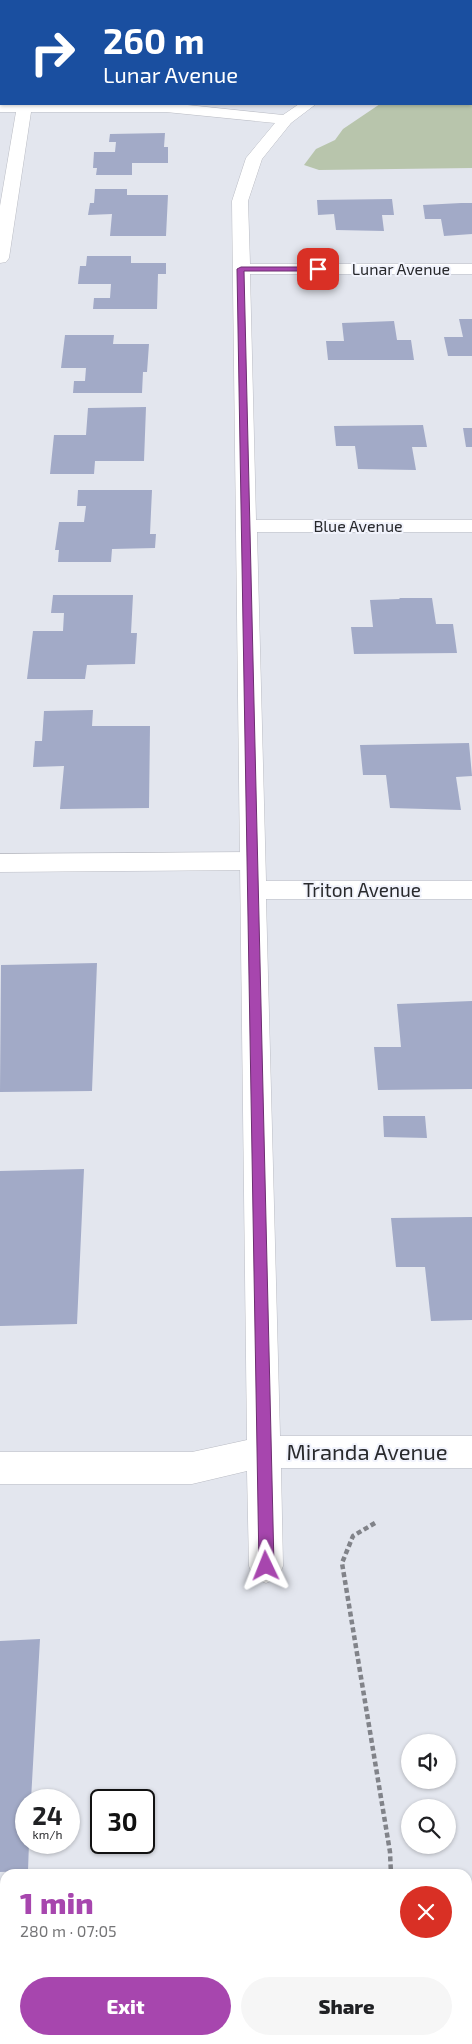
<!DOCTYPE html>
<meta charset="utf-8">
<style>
:root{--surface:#fff;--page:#f6f6f6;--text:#202124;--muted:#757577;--accent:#a746ae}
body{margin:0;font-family:"Exo 2",sans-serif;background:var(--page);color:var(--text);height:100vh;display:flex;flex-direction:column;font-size:19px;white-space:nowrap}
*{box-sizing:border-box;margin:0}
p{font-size:16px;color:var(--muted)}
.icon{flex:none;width:28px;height:28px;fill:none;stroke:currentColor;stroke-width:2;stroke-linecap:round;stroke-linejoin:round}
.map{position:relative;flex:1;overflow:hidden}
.details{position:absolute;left:0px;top:1869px;width:472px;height:176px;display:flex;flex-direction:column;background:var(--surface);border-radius:15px 15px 0 0;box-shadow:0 1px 4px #0004}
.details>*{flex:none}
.top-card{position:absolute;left:0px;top:0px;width:472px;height:105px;box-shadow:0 1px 4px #0004;background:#1a4fa0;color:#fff;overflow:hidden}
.fabs{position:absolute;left:401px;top:1734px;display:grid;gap:10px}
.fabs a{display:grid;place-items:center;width:55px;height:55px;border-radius:50%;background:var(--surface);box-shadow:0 1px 4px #0004;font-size:25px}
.speed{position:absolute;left:15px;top:1789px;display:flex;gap:10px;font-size:25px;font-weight:700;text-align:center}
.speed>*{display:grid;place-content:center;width:65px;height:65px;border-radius:50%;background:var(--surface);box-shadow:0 1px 4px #0004;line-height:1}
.speed small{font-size:12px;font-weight:400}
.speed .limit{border:2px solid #111;border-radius:8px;background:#fff;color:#111}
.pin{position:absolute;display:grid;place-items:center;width:42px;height:42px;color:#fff;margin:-21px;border-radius:10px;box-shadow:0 2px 8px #0006}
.me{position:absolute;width:55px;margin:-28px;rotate:358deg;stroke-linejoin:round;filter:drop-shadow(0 0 4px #0008)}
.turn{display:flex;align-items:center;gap:18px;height:105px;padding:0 20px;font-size:22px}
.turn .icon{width:65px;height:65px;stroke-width:2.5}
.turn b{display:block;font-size:35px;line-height:42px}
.round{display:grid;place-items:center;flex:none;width:52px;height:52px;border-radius:26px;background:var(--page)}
.overview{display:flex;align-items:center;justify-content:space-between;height:85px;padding:0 20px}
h1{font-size:30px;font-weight:800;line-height:38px;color:var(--accent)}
.primary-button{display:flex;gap:10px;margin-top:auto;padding:10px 20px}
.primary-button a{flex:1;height:58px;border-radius:30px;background:var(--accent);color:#fff;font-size:20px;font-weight:800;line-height:58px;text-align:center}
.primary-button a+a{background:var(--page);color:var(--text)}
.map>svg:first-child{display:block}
.green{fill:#b8c5ac}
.building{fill:#a2aac7}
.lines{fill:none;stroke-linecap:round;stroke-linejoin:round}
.service-casing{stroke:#babcc4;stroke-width:1}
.minor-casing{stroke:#babcc4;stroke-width:1}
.path{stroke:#818389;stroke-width:4.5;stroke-dasharray:5 3;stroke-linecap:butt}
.service{fill:#fff;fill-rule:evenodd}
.minor{fill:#fff;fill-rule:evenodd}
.route{fill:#a746ae;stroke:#6d2e71}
.labels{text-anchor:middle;stroke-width:4;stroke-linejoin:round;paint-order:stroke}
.far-street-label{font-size:16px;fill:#28292c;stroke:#f1f3fc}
.street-label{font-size:19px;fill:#28292c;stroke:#f1f3fc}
.near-street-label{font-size:22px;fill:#28292c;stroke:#f1f3fc}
</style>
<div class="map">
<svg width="472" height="2044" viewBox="0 0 472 2044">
<rect width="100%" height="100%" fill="#e3e6ee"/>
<path class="green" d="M 472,59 L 472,168 L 319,170 L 304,165 L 316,149 L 335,140 L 343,129 L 380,104 L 471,104 Z"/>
<path class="building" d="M 165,133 L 164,147 L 168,147 L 168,163 L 132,163 L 132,175 L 96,175 L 97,168 L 93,168 L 94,152 L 115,152 L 116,142 L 109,142 L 110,134 Z
M 95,189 L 127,189 L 127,195 L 168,195 L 166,236 L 110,236 L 112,214 L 88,215 L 90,203 L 94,203 Z
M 392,199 L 394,215 L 382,215 L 384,231 L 336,230 L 334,214 L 318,215 L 317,200 Z
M 461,203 L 472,203 L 472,234 L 444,236 L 441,219 L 425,219 L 423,205 Z
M 87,256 L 131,256 L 131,263 L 166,263 L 166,274 L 158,274 L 157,309 L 93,309 L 94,298 L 110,298 L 111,284 L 78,284 L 80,266 L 86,266 Z
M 459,319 L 472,319 L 472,356 L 448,356 L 444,337 L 463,337 Z
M 394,321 L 397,340 L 411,340 L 414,360 L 328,360 L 326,341 L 344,341 L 342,323 Z
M 65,335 L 114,335 L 113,344 L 149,344 L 147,372 L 143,372 L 142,393 L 73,393 L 74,381 L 85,381 L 86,368 L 61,368 Z
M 146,407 L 144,461 L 95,461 L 94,474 L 50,474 L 54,435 L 86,435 L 88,408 Z
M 423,425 L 427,447 L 412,447 L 416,470 L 358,469 L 355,446 L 336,446 L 334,426 Z
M 463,428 L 472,428 L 472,447 L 466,447 Z
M 78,490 L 152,490 L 150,534 L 156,534 L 155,548 L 112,549 L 111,562 L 58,562 L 59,550 L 55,550 L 59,522 L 84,522 L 86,506 L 77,506 Z
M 53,595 L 133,595 L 131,633 L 137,633 L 135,664 L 87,665 L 85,679 L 27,679 L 33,631 L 63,631 L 64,613 L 51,613 Z
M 399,598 L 432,598 L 436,624 L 453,624 L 457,653 L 354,654 L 351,627 L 373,627 L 370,600 L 400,599 Z
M 93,710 L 92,726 L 150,726 L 149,808 L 60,809 L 64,766 L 33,767 L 35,741 L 42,741 L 44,711 Z
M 469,743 L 472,776 L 456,777 L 461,810 L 390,808 L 386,775 L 363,775 L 360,745 Z
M 97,963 L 92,1091 L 0,1092 L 1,965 Z
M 472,1001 L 472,1089 L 378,1090 L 374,1047 L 401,1047 L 397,1004 Z
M 383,1116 L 425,1116 L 427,1138 L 384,1137 Z
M 84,1169 L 77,1324 L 0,1326 L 0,1171 Z
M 472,1217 L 472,1320 L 431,1321 L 425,1267 L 396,1267 L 391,1218 Z
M 40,1639 L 31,1800 L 26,1800 L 26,1842 L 29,1842 L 28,1871 L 0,1872 L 0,1641 Z"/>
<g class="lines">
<defs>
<path id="service" d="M 252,852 L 261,854 L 265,861 L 261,868 L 252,870 L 0,872 L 0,854 Z"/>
<path id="minor" d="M 472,43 L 472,52 L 471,52 L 471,43 Z
M 0,102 L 178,104 L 283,115 L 299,104 L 316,104 L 291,123 L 262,159 L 248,201 L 250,264 L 472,264 L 472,274 L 250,274 L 256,520 L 472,520 L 472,532 L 257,532 L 266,881 L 472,881 L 472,899 L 266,899 L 280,1436 L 472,1436 L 472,1468 L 281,1468 L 283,1566 L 278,1578 L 266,1583 L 254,1578 L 249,1566 L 247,1471 L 192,1484 L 0,1484 L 0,1452 L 192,1452 L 247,1440 L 232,201 L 246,158 L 275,123 L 166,112 L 31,112 L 9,258 L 6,262 L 0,263 L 0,206 L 16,112 L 0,112 Z"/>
</defs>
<use href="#service" class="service-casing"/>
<use href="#minor" class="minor-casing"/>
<path class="path" d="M 375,1523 L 353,1536 L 342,1563 L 390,1852 L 391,1874
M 401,2040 L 402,2044"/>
<use href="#service" class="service"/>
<use href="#minor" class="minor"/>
</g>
<path class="route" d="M 318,267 L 321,269 L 320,271 L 244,271 L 274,1566 L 271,1571 L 266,1573 L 261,1571 L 259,1566 L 237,269 L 241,267 Z"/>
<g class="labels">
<g class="far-street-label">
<text x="401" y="275">Lunar Avenue</text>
<text x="358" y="532">Blue Avenue</text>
</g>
<g class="street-label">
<text x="362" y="897">Triton Avenue</text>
</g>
<g class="near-street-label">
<text x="367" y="1460">Miranda Avenue</text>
</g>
</g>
</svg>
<div class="fabs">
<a><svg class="icon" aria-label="sound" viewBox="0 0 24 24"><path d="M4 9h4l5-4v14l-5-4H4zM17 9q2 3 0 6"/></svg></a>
<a><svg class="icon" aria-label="search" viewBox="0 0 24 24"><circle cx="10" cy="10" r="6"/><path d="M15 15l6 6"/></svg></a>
</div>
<div class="speed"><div>24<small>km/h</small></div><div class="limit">30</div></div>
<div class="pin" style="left:318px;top:269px;background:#d93025"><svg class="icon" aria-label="arrive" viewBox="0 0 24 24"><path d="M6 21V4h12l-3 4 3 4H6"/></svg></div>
<svg class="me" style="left:266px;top:1566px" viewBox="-20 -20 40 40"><path d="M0-17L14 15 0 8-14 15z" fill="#a746ae" stroke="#fff" stroke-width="4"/></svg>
<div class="top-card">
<div class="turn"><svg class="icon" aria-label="right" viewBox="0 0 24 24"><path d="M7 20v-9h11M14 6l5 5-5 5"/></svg><div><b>260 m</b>Lunar Avenue</div></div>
</div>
<section class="details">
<div class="overview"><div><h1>1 min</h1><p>280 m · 07:05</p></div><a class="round" style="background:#d93025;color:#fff"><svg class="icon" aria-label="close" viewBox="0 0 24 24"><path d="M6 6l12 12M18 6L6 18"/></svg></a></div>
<div class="primary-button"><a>Exit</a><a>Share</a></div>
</section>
</div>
